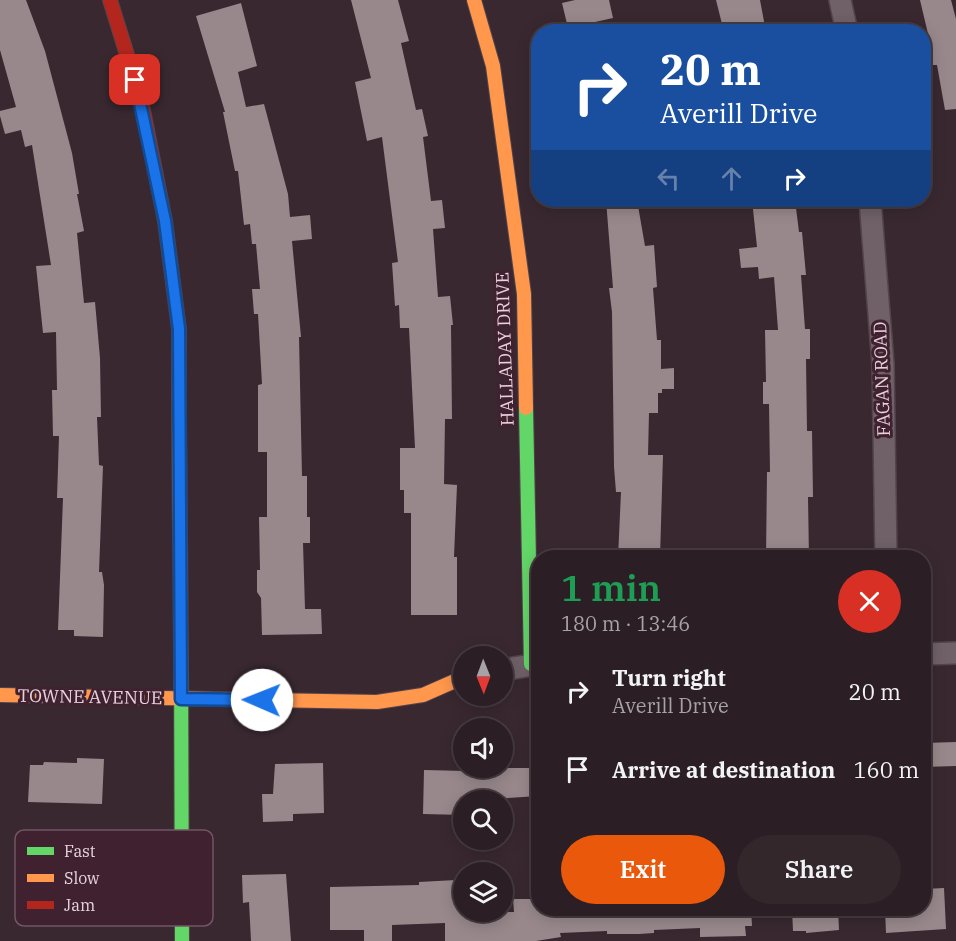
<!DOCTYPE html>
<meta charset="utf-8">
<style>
:root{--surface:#2b1e24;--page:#33272c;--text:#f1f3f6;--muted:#a6a2a6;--line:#473c41;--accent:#ea580c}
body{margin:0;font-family:"IBM Plex Serif",serif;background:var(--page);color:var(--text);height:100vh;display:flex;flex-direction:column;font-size:22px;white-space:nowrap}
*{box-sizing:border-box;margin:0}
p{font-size:20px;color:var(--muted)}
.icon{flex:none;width:33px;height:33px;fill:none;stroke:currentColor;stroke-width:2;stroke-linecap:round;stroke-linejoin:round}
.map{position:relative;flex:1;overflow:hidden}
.side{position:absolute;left:531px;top:550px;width:400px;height:366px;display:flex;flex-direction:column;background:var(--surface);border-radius:24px;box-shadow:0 3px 15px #0003,0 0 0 2px var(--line)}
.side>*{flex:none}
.banner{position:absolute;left:531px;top:24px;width:400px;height:183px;border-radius:24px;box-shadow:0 3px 15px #0003,0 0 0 2px var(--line);background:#1a4fa0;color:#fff;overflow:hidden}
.needle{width:39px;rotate:179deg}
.buttons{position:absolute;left:453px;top:646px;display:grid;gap:12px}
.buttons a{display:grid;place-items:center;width:60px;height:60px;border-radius:50%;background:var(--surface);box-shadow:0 3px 15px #0003,0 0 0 2px var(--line);font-size:30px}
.pin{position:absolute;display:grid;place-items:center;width:51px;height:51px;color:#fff;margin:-26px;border-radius:12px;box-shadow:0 3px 9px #0006}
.me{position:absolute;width:66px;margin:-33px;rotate:271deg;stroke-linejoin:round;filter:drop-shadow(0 0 4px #0008)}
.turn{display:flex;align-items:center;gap:21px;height:126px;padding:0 30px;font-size:27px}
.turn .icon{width:78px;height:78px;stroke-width:2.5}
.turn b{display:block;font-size:42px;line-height:51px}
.lanes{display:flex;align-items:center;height:57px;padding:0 30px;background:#0003;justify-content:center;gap:30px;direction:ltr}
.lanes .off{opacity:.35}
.round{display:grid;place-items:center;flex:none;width:63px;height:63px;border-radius:32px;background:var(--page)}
.headline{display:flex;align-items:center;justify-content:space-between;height:102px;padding:0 30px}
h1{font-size:36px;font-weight:600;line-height:45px;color:#1e9e55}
.primary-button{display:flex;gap:12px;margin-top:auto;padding:12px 30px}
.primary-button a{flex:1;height:69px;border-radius:36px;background:var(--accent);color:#fff;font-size:24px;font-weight:600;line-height:69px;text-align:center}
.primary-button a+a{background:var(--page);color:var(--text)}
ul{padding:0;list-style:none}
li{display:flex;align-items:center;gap:18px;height:78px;padding:0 30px}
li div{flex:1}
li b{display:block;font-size:22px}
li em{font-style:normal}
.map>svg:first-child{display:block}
.building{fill:#98888c}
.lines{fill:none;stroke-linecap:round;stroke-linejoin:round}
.street-casing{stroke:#53444b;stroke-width:24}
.fast-casing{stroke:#53444b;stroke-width:16}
.slow-casing{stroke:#53444b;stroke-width:16}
.jam-casing{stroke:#53444b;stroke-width:16}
.street{stroke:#6f6167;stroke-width:21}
.fast{stroke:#63d668;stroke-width:14}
.slow{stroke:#ff974d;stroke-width:14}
.jam{stroke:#b3261e;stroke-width:14}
.route-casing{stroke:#114b97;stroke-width:15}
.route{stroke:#1a73e8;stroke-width:10}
.labels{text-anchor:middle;stroke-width:6;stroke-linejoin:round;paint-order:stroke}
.street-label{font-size:18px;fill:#e8d3dc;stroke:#402130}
.key{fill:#402130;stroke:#725664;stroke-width:1.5}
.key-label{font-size:16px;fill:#e8d3dc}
</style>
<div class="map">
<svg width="956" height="941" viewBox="0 0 956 941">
<rect width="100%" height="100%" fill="#392830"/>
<path class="building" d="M 0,0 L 26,0 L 45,51 L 72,153 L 79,194 L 77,194 L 84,231 L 77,233 L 84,303 L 95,302 L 100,358 L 101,417 L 97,417 L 99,465 L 103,466 L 99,572 L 102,572 L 104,585 L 103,637 L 74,636 L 74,630 L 58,630 L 63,498 L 57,498 L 59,436 L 53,436 L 52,390 L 57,390 L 56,332 L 43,333 L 36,266 L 51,265 L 32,145 L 25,147 L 21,130 L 5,134 L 0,116 L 0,111 L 16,107 L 0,50 Z
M 351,0 L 398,0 L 409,41 L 401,43 L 416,110 L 422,109 L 428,136 L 423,137 L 431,201 L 442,200 L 445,228 L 433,229 L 438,297 L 450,296 L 453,325 L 451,325 L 452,419 L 445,419 L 444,484 L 457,485 L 454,557 L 457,557 L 457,615 L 411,615 L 411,513 L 404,513 L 404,490 L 400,490 L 400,448 L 415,448 L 409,328 L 400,328 L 399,305 L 395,306 L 392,263 L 398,262 L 382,137 L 367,141 L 355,82 L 371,78 Z
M 575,0 L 609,0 L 613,18 L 568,28 L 562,3 Z
M 716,0 L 760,0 L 766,32 L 724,32 Z
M 920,0 L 951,0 L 956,19 L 956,109 L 945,110 L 937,65 L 932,65 L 927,39 L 929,38 Z
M 241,3 L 257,66 L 238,72 L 246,107 L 264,104 L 288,194 L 290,217 L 310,215 L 312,239 L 292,241 L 301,337 L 299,337 L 302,476 L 307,476 L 307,517 L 310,517 L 310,543 L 303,543 L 305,609 L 321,609 L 322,634 L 262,635 L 261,598 L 257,592 L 257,570 L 260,570 L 259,517 L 267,517 L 267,452 L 258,452 L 258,385 L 262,384 L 258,314 L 254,314 L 252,289 L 260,289 L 256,244 L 252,244 L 250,224 L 244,225 L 238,171 L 235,171 L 223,112 L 225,112 L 196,16 Z
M 606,200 L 637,200 L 645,246 L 654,245 L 657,287 L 653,288 L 657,340 L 661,340 L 661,369 L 674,368 L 674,389 L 662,389 L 662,393 L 658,393 L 658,413 L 649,413 L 648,455 L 663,455 L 660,558 L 618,558 L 621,492 L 616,492 L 614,467 L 612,312 L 609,288 L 613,288 Z
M 752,200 L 795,200 L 799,232 L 802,232 L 806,275 L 801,275 L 805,329 L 810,329 L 810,359 L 806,359 L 807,431 L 812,431 L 813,497 L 808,497 L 809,558 L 766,558 L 767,472 L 770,472 L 769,404 L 763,404 L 763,382 L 766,382 L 765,330 L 778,330 L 774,277 L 759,279 L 758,267 L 741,268 L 739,249 L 757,247 Z
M 956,742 L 956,766 L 924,767 L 924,743 Z
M 77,758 L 104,759 L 102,804 L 28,802 L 30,765 L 43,765 L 44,762 L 77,763 Z
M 323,763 L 324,813 L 293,814 L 293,821 L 263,822 L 262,794 L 273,794 L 275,764 Z
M 466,768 L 538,768 L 538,796 L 464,801 L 464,815 L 423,814 L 424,770 L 466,771 Z
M 286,874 L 291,941 L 251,941 L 249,902 L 243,903 L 242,875 Z
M 456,880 L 456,884 L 464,884 L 464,912 L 514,912 L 513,899 L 538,899 L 538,909 L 751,909 L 752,926 L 745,926 L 746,936 L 700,937 L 700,928 L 654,930 L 654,933 L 639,934 L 607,934 L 607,931 L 560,933 L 561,937 L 536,941 L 445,941 L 445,923 L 392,925 L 392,941 L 364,941 L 364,930 L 330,930 L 330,887 L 419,885 L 419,882 Z
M 944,888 L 946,929 L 886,933 L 885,909 L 924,909 L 924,889 Z
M 792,909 L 838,909 L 839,930 L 806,933 L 806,931 L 793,931 Z"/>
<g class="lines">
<defs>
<path id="street" d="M 840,0 L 847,32
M 870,200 L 883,364 L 886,558
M 924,654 L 956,653
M 502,670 L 538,664"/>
<path id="fast" d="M 526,408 L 531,664
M 181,652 L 182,941"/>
<path id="slow" d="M 474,0 L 493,66 L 524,294 L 526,408
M 179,414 L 181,652
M 0,695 L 377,702 L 423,695 L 464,677"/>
<path id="jam" d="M 110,0 L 141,100 L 165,221 L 179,329 L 179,414"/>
</defs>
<use href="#street" class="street-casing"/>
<use href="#fast" class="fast-casing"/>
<use href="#slow" class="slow-casing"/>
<use href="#jam" class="jam-casing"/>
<use href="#street" class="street"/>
<use href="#fast" class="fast"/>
<use href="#slow" class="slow"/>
<use href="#jam" class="jam"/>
</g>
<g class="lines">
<defs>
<path id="route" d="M 135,80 L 165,221 L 179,329 L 181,699 L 262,700"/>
</defs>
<use href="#route" class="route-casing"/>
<use href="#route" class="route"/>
</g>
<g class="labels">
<g class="street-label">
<text transform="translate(505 349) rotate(-92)" y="6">HALLADAY DRIVE</text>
<text transform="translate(882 379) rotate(-92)" y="6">FAGAN ROAD</text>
<text transform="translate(90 697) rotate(1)" y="6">TOWNE AVENUE</text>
</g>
</g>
<rect x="15" y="830" width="198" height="96" rx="9" class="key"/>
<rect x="27" y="847" width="27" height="8" fill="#63d668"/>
<rect x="27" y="874" width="27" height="8" fill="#ff974d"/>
<rect x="27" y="901" width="27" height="8" fill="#b3261e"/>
<g class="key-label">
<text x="64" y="857">Fast</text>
<text x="64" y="884">Slow</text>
<text x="64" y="911">Jam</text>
</g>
</svg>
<div class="buttons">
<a><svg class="needle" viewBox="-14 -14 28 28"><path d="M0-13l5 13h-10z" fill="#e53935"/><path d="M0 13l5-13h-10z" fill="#a6a2a6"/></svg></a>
<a><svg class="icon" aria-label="sound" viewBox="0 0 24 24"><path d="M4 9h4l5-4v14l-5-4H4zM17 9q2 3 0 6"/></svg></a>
<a><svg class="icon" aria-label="search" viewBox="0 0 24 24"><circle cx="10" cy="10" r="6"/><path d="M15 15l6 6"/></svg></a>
<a><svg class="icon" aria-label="layers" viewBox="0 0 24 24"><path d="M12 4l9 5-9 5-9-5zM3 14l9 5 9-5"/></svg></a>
</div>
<div class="pin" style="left:135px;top:80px;background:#d93025"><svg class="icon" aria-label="arrive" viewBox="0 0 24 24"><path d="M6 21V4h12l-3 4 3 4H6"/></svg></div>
<svg class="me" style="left:262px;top:700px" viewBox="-20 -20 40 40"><circle r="19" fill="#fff"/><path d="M0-13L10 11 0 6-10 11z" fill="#1a73e8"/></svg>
<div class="banner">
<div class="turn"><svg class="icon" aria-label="right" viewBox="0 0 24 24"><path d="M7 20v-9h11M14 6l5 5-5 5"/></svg><div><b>20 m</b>Averill Drive</div></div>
<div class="lanes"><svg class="icon off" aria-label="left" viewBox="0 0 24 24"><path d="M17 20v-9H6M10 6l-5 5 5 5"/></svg><svg class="icon off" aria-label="ahead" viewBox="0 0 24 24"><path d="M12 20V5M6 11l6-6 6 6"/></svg><svg class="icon" aria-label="right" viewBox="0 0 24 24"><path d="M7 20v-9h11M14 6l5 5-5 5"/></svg></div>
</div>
<section class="side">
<div class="headline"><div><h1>1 min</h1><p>180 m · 13:46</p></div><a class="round" style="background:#d93025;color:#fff"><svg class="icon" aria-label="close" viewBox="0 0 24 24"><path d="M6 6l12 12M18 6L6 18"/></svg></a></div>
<ul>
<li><svg class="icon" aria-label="right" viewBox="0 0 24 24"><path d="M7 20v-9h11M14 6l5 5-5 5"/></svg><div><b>Turn right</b><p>Averill Drive</p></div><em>20 m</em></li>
<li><svg class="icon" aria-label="arrive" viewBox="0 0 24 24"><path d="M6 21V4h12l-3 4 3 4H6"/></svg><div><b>Arrive at destination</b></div><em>160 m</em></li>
</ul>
<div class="primary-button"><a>Exit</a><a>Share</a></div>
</section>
</div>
